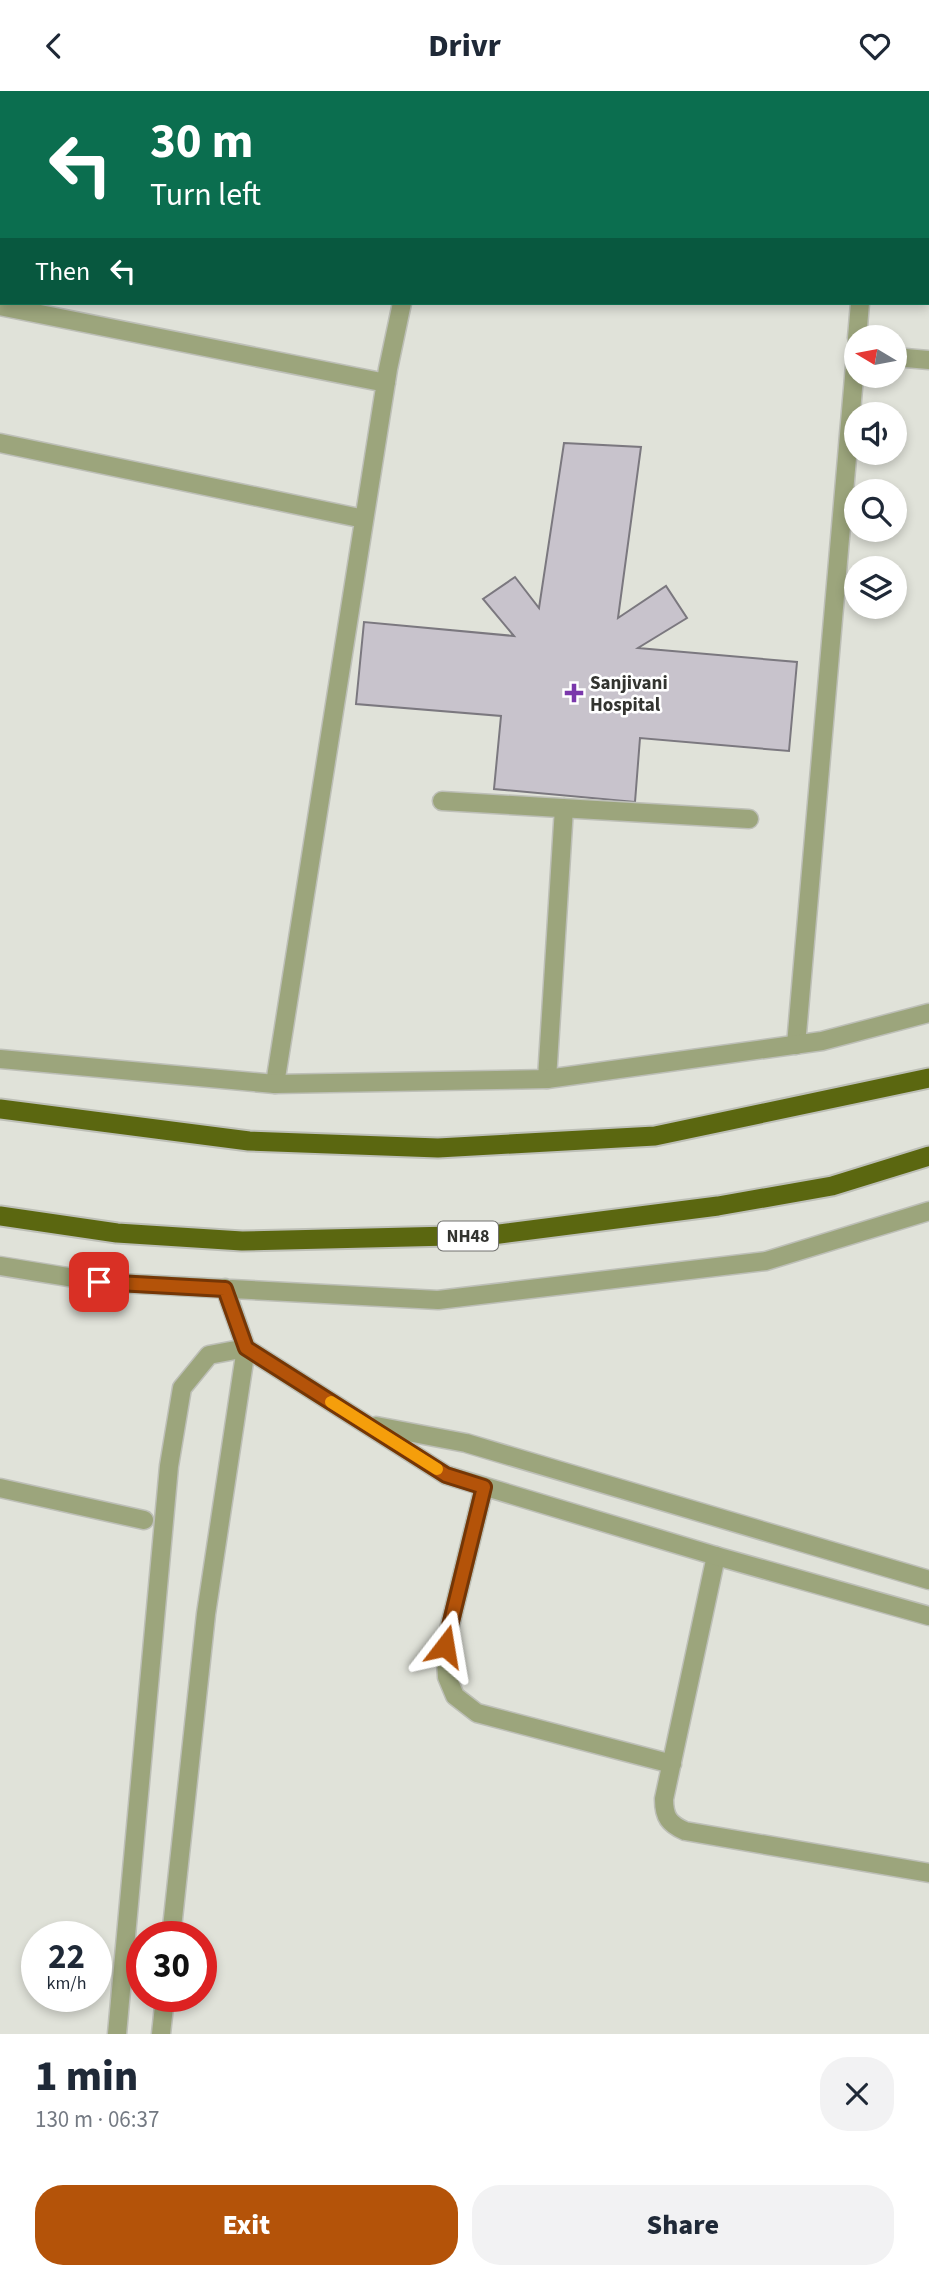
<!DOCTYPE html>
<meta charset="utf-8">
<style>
:root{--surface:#fff;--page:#f2f2f3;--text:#1f2937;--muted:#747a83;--accent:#b45309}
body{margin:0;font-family:"Source Sans 3",sans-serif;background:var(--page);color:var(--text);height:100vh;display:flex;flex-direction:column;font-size:26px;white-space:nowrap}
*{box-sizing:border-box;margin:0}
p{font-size:23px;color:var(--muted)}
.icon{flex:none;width:38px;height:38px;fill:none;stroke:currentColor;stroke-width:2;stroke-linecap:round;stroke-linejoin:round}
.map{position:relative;height:1943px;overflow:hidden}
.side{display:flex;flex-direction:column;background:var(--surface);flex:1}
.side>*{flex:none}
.guide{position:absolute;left:0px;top:0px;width:929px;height:214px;box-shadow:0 4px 10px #0003;background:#0b6e4f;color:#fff;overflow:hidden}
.needle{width:46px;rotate:280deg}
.fabs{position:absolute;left:844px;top:234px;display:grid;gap:14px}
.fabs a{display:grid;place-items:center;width:63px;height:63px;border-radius:50%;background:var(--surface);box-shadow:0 4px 10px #0003;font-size:35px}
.speed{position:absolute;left:21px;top:1830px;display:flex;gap:14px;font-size:35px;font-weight:700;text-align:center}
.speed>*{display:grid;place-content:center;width:91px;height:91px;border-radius:50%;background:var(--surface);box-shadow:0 4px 10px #0003;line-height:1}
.speed small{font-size:18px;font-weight:400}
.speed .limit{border:10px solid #d22;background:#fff;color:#111}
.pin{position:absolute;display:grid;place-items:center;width:60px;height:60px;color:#fff;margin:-30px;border-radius:14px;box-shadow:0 4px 10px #0006}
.me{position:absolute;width:77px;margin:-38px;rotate:14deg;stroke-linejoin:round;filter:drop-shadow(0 0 5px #0008)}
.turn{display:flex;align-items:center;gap:24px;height:147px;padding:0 35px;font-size:32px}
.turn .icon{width:91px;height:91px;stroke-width:2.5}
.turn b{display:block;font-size:49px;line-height:60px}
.then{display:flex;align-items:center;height:66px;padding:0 35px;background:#0003;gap:14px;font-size:26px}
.round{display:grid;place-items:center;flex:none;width:74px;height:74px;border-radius:28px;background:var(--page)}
.summary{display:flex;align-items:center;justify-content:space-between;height:119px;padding:0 35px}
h1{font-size:42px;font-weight:800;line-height:52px}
.button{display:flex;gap:14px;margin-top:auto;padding:14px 35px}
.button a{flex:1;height:80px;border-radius:28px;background:var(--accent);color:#fff;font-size:28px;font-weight:800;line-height:80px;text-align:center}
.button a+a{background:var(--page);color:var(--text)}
header{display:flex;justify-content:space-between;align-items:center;height:91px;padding:0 35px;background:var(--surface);font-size:32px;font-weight:800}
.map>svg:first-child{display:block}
.building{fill:#c8c3cc;stroke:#7b787f;stroke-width:2}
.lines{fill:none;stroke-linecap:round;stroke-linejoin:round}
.service-casing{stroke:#bdbfb7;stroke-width:21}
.minor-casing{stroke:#bdbfb7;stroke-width:21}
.tertiary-casing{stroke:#bdbfb7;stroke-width:21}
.trunk-casing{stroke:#bdbfb7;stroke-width:23}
.service{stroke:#9ca57c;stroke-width:18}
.minor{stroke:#9ca57c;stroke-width:18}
.tertiary{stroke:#9ca57c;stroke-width:18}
.trunk{stroke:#5b6710;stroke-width:19}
.route-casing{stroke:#753606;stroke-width:18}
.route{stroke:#b45309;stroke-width:12}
.slow{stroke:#f59e0b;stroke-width:12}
.poi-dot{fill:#7a37ab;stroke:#fff;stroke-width:2.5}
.labels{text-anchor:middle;stroke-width:5;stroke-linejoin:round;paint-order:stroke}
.shield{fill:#fff;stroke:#70716e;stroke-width:2}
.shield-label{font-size:18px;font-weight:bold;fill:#333430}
.poi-label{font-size:19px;font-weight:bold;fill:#333430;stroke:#fff;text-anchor:start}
</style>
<header><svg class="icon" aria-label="back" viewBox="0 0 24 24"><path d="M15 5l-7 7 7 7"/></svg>Drivr<svg class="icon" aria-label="heart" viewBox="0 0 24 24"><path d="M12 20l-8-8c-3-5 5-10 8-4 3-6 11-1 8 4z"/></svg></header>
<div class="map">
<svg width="929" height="1943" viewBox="0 0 929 1943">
<rect width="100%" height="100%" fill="#e0e2d9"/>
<path class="building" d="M 564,352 L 641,356 L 618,527 L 666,495 L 687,527 L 638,557 L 797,571 L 789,660 L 640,647 L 635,711 L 494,698 L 501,625 L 356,613 L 364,531 L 514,545 L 483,508 L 515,486 L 539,517 Z"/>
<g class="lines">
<defs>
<path id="service" d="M 442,710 L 749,728
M 547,988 L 564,717
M 0,1397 L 144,1429
M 171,1846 L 206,1523 L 246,1257
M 161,1943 L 165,1906"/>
<path id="minor" d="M 74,2 L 75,2
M 193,2 L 193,0
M 357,2 L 357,0
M 447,2 L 447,0
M 878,2 L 878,0
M 928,72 L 929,72
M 0,215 L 386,292
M 857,247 L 860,212
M 894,266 L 929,269
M 0,352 L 364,428
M 796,954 L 856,263
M 275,993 L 388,278 L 402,212
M 484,1396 L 445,1555 L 447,1586 L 455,1605 L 477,1622 L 672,1673
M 716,1465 L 664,1708 C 664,1726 669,1733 685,1740 L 929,1782
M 117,1943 L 169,1375 L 182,1297 L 209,1264 L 246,1257"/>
<path id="tertiary" d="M 0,968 L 275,993 L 547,988 L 822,950 L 929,922
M 0,1175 L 99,1191 L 438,1209 L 766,1170 L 929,1120
M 225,1197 L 246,1257 L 446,1384 L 716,1465 L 929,1525
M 376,1335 L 466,1352 L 929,1489"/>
<path id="trunk" d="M 0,1018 L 249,1050 L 438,1057 L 655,1045 L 929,987
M 0,1125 L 117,1142 L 242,1150 L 492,1144 L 718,1115 L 832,1095 L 929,1065"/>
</defs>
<use href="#service" class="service-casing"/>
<use href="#minor" class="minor-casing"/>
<use href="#tertiary" class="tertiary-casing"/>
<use href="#trunk" class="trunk-casing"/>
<use href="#service" class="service"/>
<use href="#minor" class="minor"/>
<use href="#tertiary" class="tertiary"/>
<use href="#trunk" class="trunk"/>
</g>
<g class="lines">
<defs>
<path id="route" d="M 99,1191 L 225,1198 L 246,1257 L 446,1384 L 484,1396 L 445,1555"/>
</defs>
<use href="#route" class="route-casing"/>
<use href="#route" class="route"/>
<path class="slow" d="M 331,1311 L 437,1378"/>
</g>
<path class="poi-dot" d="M570.5 591.5h7v7h7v7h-7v7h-7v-7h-7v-7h7z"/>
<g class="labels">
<rect class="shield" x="438" y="1130.5" width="60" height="29" rx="5"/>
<g class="shield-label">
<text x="468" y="1151">NH48</text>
</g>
<g class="poi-label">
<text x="590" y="598">Sanjivani<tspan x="590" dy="22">Hospital</tspan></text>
</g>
</g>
</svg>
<div class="fabs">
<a><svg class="needle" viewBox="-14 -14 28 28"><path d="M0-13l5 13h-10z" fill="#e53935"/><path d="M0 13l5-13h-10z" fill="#747a83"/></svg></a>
<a><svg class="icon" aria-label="sound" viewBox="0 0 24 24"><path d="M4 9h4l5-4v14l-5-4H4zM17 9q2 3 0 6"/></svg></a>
<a><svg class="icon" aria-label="search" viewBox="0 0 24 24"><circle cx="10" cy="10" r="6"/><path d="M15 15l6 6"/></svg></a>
<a><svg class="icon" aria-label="layers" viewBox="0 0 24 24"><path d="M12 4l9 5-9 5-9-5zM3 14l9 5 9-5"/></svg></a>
</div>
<div class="speed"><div>22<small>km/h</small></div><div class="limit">30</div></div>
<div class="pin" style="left:99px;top:1191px;background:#d93025"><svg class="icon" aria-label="arrive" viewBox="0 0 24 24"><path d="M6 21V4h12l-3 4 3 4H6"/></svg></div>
<svg class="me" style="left:445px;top:1555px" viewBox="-20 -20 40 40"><path d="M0-17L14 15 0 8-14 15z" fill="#b45309" stroke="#fff" stroke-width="4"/></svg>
<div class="guide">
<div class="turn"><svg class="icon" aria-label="left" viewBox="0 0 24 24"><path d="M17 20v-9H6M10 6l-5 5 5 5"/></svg><div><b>30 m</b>Turn left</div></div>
<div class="then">Then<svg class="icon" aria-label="left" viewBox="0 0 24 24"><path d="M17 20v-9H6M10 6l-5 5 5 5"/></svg></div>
</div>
</div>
<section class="side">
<div class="summary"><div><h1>1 min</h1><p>130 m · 06:37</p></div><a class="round"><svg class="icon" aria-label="close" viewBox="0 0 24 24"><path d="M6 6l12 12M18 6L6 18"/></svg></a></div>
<div class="button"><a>Exit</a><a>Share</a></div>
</section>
